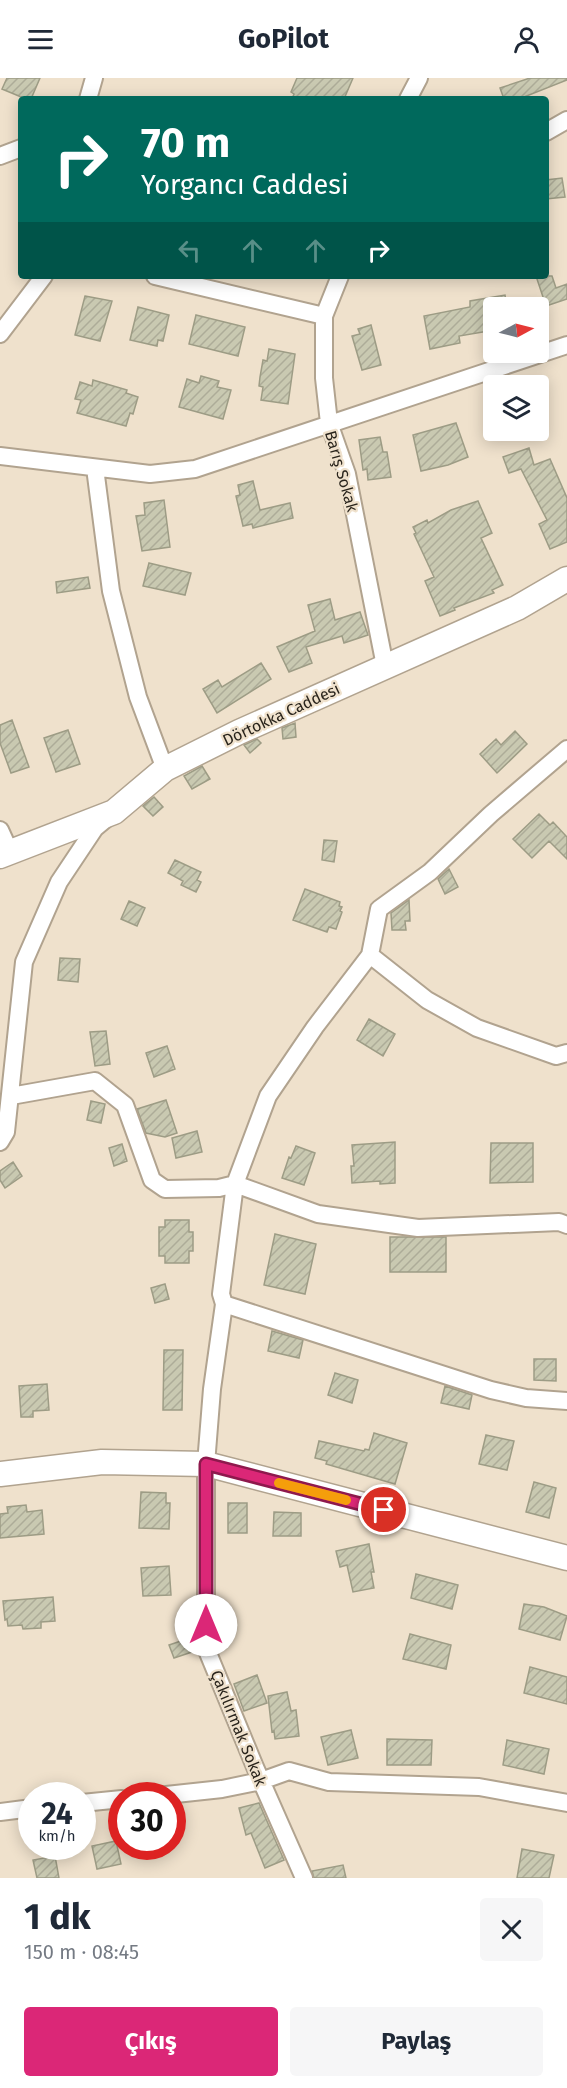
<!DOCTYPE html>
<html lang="tr">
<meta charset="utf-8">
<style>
:root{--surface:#fff;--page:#f6f6f7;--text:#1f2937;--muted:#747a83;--accent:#db2777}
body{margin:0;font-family:"Fira Sans",sans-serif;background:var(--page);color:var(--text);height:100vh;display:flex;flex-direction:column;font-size:22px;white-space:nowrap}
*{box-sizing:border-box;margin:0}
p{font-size:20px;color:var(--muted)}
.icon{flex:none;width:33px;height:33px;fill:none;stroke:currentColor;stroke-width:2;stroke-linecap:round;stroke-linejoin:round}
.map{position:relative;height:1800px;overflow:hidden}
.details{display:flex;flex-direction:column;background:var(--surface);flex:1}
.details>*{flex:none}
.hud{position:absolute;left:18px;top:18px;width:531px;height:183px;border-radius:6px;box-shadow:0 3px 15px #0003;background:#00695c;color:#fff;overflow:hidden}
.needle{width:39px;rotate:83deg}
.fabs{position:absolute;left:483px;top:219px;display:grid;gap:12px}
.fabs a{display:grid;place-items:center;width:66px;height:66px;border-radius:6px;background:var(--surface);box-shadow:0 3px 15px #0003;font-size:30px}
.speed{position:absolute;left:18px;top:1704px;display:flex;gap:12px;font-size:30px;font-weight:700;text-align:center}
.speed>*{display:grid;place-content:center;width:78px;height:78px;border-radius:50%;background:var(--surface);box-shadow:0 3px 15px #0003;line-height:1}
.speed small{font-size:15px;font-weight:400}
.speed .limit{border:9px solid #d22;background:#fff;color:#111}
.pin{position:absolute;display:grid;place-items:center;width:51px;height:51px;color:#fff;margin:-26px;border:3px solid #fff;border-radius:50%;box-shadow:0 2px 6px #0007}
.me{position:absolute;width:66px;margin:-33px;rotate:0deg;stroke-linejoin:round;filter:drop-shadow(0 0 4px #0008)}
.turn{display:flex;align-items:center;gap:21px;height:126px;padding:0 24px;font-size:27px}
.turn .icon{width:78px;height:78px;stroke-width:2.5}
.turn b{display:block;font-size:42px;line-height:51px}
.lanes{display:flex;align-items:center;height:57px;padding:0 24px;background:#0003;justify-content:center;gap:30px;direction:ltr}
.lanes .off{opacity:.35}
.round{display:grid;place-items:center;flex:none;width:63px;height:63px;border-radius:6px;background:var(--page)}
.summary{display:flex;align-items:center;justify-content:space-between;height:102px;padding:0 24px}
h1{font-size:36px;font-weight:700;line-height:45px}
.button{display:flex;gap:12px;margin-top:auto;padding:12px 24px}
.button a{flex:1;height:69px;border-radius:6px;background:var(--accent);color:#fff;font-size:24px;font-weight:700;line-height:69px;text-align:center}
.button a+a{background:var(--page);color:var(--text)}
header{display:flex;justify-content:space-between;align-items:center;height:78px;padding:0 24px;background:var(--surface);font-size:27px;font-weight:700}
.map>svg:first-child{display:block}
.building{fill:url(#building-hatch);stroke:#9d9c85;stroke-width:1.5}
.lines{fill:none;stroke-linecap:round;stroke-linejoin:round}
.street-casing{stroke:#b1a38f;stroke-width:20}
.secondary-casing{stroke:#b1a38f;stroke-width:27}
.street{stroke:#fff;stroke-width:16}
.secondary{stroke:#fff;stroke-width:24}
.route-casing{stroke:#8e194d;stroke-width:15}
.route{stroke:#db2777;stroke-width:10}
.slow{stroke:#f59e0b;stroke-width:10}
.labels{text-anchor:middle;stroke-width:4.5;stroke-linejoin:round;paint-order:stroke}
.street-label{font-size:16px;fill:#29241c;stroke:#efe1cc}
</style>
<header><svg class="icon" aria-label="menu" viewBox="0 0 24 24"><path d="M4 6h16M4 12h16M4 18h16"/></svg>GoPilot<svg class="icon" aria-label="person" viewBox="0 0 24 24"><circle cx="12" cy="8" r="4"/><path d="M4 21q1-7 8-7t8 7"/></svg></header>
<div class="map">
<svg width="567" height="1800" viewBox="0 0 567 1800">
<defs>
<pattern id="building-hatch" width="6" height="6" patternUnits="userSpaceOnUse" patternTransform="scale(1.5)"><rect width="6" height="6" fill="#c9c9b1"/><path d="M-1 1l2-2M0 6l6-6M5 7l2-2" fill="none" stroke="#adac98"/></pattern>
</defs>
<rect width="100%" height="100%" fill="#efe1cc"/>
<path class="building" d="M 7,0 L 40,0 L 31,21 L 26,21 L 2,11 Z
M 297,0 L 353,0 L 344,21 L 292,21 L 294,16 L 291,14 Z
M 530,0 L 567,0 L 567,2 L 519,21 L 504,21 L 500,10 Z
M 562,100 L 565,119 L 546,121 L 546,102 Z
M 536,198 L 552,198 L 556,210 L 567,206 L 567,221 L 546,228 Z
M 505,217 L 507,230 L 494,230 L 494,252 L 459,258 L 460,265 L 430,271 L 424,238 L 470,229 L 470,223 Z
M 85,218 L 112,223 L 100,263 L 75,257 Z
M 138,229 L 169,237 L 163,263 L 158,262 L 157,268 L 130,262 Z
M 196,237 L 245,249 L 238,278 L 189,266 Z
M 371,247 L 381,287 L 362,292 L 352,258 L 360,256 L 358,251 Z
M 269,271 L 295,276 L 288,326 L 261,322 L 263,309 L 259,308 L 260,299 L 263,282 L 267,283 Z
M 201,298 L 219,303 L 217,309 L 231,312 L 223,341 L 179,329 L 187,301 L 199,305 Z
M 93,302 L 127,312 L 126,315 L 138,319 L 133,336 L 130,335 L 126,348 L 77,335 L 81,322 L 75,321 L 80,304 L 92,308 Z
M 456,345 L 468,379 L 448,387 L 421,393 L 413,357 Z
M 380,359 L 383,374 L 387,374 L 391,399 L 368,402 L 367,391 L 363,392 L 359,362 Z
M 529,370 L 534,387 L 550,381 L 567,420 L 567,464 L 550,471 L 539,446 L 547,442 L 521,391 L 509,395 L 503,379 Z
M 253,403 L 260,432 L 290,425 L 293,440 L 253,450 L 252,446 L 243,448 L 236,418 L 240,417 L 238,407 Z
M 164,422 L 170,469 L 142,473 L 136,438 L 145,437 L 144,425 Z
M 478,423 L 492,455 L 481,460 L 503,507 L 492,512 L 494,515 L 454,530 L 455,532 L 440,538 L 425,503 L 434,499 L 414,456 L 416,455 L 413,449 L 427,442 L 428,445 L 451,432 Z
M 149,485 L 191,495 L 185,517 L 143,508 Z
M 88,499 L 90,510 L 57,515 L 56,504 Z
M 330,521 L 335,542 L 360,534 L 368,557 L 344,565 L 342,558 L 306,569 L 312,585 L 289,594 L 277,569 L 315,553 L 308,527 Z
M 261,585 L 271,601 L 217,635 L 203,611 L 218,602 L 222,609 Z
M 12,642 L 29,689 L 11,695 L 0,665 L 0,647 Z
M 295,645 L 296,659 L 283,661 L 282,650 Z
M 68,652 L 80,686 L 56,694 L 44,660 Z
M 515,653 L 527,666 L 497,695 L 480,676 L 496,661 L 501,667 Z
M 257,661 L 261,665 L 250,675 L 244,667 Z
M 202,688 L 210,701 L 192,711 L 184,698 Z
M 154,719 L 163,729 L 153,738 L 143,728 Z
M 539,736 L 550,747 L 553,744 L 567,759 L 567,781 L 549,763 L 532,780 L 513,761 Z
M 324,762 L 337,763 L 334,784 L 322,782 Z
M 175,782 L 201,794 L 197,802 L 201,804 L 196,814 L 181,807 L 183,803 L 168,795 Z
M 449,791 L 458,809 L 445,816 L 438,801 Z
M 305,811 L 340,824 L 339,828 L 342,829 L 340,833 L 342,834 L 336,851 L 329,849 L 327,854 L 293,842 Z
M 409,822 L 410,843 L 405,843 L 406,852 L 392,852 L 391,835 Z
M 129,823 L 145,830 L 137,848 L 121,841 Z
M 60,880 L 80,881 L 78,904 L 58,902 Z
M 369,941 L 395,956 L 383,978 L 357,962 Z
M 106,953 L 110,986 L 95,988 L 90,954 Z
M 167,968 L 175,991 L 154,999 L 146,975 Z
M 166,1022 L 177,1055 L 165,1059 L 146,1055 L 137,1031 Z
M 91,1023 L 105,1026 L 101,1045 L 87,1042 Z
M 197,1053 L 202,1074 L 176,1080 L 172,1060 Z
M 395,1064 L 395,1105 L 380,1106 L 380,1103 L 352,1105 L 351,1088 L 354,1088 L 352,1067 Z
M 491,1065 L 533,1065 L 533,1104 L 490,1105 Z
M 122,1066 L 127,1083 L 114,1088 L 109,1070 Z
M 296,1068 L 315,1075 L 304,1107 L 282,1100 L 289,1079 L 291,1080 Z
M 13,1084 L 22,1098 L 5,1110 L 0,1102 L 0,1093 Z
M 165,1142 L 189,1142 L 189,1154 L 193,1154 L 193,1173 L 189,1173 L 189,1185 L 165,1185 L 165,1178 L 159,1178 L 159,1149 L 165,1149 Z
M 275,1156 L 316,1166 L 305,1216 L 264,1207 Z
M 390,1159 L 446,1159 L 446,1194 L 390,1194 Z
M 165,1206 L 169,1221 L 155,1225 L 151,1210 Z
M 272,1253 L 303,1262 L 299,1280 L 268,1273 Z
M 164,1272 L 183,1272 L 182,1332 L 163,1332 Z
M 534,1281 L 556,1281 L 556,1303 L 534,1302 Z
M 335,1295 L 358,1302 L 352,1325 L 328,1317 Z
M 47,1306 L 49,1332 L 33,1333 L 33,1339 L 21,1339 L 19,1308 Z
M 445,1308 L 472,1317 L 469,1331 L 441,1325 Z
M 374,1355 L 407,1365 L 395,1406 L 326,1386 L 327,1383 L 315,1380 L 319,1363 L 364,1373 L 365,1371 L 369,1372 Z
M 486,1357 L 514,1363 L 507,1392 L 479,1386 Z
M 534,1404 L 556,1410 L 549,1440 L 526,1434 Z
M 141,1414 L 166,1415 L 166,1425 L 170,1425 L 169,1451 L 139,1450 Z
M 228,1425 L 247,1425 L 247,1455 L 228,1455 Z
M 26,1427 L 27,1434 L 42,1432 L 44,1456 L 0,1460 L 0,1436 L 8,1435 L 7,1429 Z
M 274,1434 L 301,1435 L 301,1458 L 273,1458 Z
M 369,1466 L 374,1494 L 371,1494 L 374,1510 L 353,1514 L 347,1487 L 340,1489 L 336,1473 Z
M 169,1488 L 171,1517 L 143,1518 L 141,1490 Z
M 416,1496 L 458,1507 L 452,1531 L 411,1520 Z
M 53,1519 L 55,1543 L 41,1544 L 41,1550 L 23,1551 L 22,1547 L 8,1548 L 7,1541 L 5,1542 L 3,1523 Z
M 524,1526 L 544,1529 L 567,1538 L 560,1562 L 519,1551 Z
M 410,1556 L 451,1567 L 446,1591 L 403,1581 Z
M 190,1560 L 195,1573 L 174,1580 L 169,1567 Z
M 530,1589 L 567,1599 L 567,1626 L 524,1615 Z
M 257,1597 L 267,1625 L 244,1633 L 234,1606 Z
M 287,1614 L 291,1633 L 296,1632 L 299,1658 L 275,1661 L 274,1653 L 272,1654 L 268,1618 Z
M 351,1652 L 358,1680 L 328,1687 L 321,1659 Z
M 387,1661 L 432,1662 L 431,1687 L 387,1687 Z
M 507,1662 L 549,1671 L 544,1696 L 503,1687 Z
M 259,1725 L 284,1782 L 265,1790 L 251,1755 L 246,1757 L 239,1730 Z
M 116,1763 L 121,1786 L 97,1791 L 92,1768 Z
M 522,1771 L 554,1777 L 549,1800 L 517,1800 Z
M 55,1778 L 59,1800 L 37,1800 L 33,1782 Z
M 343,1787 L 346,1800 L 314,1800 L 312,1793 Z"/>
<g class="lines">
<defs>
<path id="street" d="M 88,21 L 94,0
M 408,21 L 419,0
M 546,54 L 567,42
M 0,78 L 21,70
M 155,198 L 324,238
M 340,198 L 324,238 L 324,300 L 329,345 L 347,396 L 385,588
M 0,256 L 44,198
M 0,378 L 150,396 L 195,391 L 567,267
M 95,390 L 111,513 L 138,619 L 165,691
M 0,752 L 10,774
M 370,877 L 379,831 L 430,794 L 491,736 L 567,671
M 11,1018 L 95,1003 L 125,1027 L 152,1102 L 165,1111 L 219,1110 L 235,1106 L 268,1018 L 315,949 L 370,877 L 427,922 L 477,950 L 556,978 L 567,975
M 0,1064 L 6,1054 L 24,884 L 59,804 L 95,750 L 107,740
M 567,1147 L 559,1144 L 418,1150 L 318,1136 L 235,1106 L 221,1216 L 224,1226 L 491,1312 L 526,1320 L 567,1323
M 224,1226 L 212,1311 L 206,1386 L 206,1570 L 255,1689 L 304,1800
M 157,1718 L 222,1711 L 261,1703 L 289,1693 L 329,1704 L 479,1709 L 567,1725
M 82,1725 L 122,1721
M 0,1734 L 32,1730"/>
<path id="secondary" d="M 0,778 L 114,734 L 165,691 L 239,654 L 517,530 L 567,501
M 0,1396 L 102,1384 L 206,1386 L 567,1480"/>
</defs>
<use href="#street" class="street-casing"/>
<use href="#secondary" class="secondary-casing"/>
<use href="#street" class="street"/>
<use href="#secondary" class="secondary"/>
</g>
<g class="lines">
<defs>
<path id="route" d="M 206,1547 L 206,1386 L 384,1432"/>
</defs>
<use href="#route" class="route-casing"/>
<use href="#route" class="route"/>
<path class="slow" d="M 279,1405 L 346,1422"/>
</g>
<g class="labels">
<g class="street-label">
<text transform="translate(342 393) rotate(74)" y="6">Barış Sokak</text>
<text transform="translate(281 636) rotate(-25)" y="6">Dörtokka Caddesi</text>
<text transform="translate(239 1650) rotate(68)" y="6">Çakılırmak Sokak</text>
</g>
</g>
</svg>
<div class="fabs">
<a><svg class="needle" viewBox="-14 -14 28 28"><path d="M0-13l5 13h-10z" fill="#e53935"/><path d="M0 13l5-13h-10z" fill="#747a83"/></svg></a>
<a><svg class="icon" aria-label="layers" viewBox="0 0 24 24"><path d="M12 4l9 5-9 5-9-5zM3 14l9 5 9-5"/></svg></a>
</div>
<div class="speed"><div>24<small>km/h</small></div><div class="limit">30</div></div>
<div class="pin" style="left:384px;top:1432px;background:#d93025"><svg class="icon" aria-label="arrive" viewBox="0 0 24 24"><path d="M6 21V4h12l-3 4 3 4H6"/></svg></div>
<svg class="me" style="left:206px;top:1547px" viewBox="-20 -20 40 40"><circle r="19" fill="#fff"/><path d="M0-13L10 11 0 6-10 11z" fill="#db2777"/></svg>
<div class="hud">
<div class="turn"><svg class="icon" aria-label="right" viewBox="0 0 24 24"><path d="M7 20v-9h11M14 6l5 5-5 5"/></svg><div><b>70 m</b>Yorgancı Caddesi</div></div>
<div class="lanes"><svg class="icon off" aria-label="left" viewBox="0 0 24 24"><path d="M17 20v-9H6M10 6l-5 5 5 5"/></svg><svg class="icon off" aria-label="ahead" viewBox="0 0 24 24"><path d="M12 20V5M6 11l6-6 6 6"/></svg><svg class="icon off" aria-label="ahead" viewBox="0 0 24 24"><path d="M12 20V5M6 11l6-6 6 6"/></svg><svg class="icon" aria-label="right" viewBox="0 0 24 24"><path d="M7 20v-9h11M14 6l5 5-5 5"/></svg></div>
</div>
</div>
<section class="details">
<div class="summary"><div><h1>1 dk</h1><p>150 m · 08:45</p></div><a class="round"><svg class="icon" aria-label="close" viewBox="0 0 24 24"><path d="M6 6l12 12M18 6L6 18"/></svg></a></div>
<div class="button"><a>Çıkış</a><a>Paylaş</a></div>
</section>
